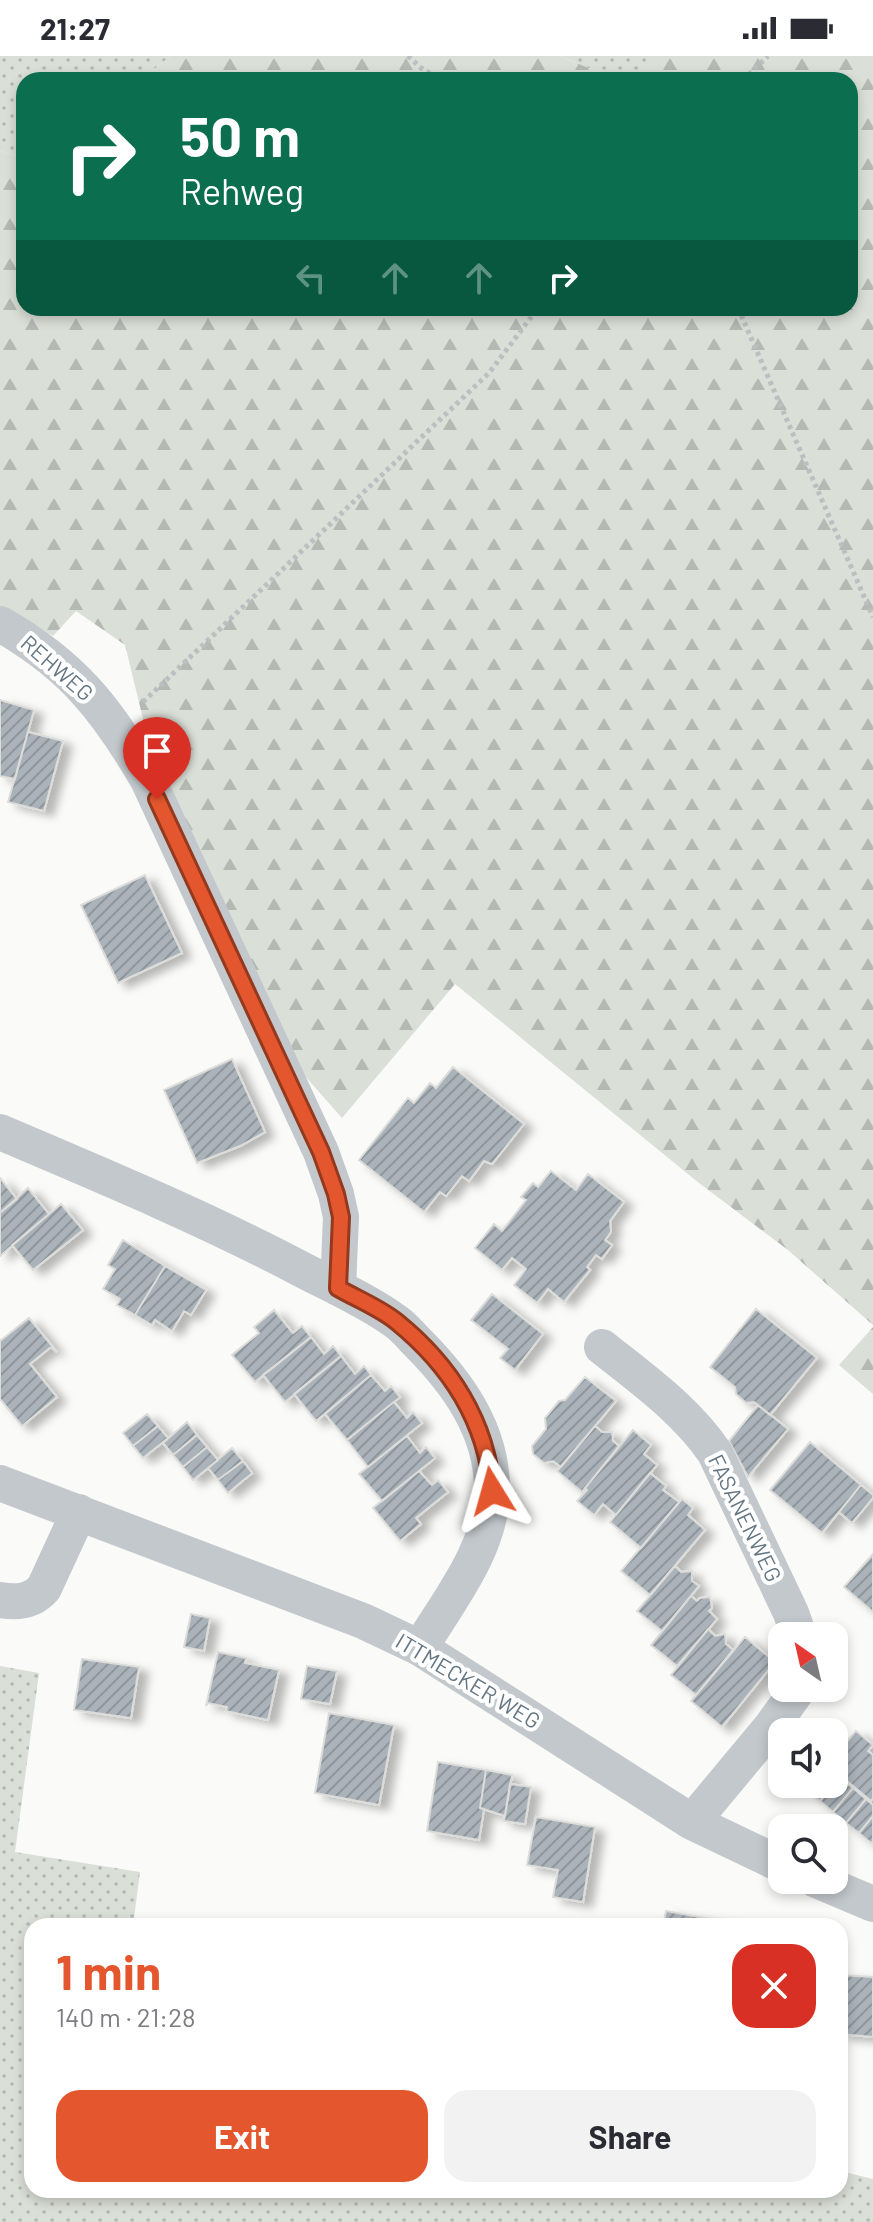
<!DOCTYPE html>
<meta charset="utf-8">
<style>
:root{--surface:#fff;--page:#f2f2f3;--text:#2b2b33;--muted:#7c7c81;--accent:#e4572e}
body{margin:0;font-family:Barlow,sans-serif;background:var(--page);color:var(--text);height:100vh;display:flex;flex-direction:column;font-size:30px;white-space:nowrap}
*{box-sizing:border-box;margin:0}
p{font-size:26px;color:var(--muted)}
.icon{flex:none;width:44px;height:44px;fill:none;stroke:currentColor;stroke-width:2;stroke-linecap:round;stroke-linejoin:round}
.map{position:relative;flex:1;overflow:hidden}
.panel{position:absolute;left:24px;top:1862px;width:824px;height:280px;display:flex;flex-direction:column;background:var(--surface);border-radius:24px;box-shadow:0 4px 12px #0003}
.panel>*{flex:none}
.guide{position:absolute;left:16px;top:16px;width:842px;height:244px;border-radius:24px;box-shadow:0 4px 12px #0003;background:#0b6e4f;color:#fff;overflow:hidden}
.needle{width:52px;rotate:326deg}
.buttons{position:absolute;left:768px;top:1566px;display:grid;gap:16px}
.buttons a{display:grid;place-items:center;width:80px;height:80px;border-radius:16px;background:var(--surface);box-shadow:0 4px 12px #0003;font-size:40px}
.pin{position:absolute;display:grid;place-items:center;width:68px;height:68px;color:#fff;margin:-82px -34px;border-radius:50% 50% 50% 0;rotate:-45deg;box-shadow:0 0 8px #0007}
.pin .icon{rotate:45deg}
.me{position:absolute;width:88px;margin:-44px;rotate:352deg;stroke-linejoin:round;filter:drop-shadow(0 0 6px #0008)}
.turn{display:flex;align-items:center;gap:28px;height:168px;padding:0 32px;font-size:36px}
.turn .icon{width:104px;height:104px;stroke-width:2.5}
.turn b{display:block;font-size:56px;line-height:68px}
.lanes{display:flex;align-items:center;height:76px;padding:0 32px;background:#0003;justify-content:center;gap:40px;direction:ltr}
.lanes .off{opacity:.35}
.round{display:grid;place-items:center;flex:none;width:84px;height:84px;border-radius:24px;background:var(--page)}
.overview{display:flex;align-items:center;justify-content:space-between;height:136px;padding:0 32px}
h1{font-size:48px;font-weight:700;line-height:60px;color:var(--accent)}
.primary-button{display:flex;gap:16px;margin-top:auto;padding:16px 32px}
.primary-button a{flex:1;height:92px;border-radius:24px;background:var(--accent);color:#fff;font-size:32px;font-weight:700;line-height:92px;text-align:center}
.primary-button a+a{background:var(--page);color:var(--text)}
.status{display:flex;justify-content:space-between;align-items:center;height:56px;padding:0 40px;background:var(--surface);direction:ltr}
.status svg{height:22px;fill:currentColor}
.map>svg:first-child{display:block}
.grass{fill:url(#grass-dots)}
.forest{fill:url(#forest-firs)}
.building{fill:url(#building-hatch);stroke:#dcdcda;stroke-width:2;filter:url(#shadow)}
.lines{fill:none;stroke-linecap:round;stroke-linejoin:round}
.path{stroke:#bbbfc2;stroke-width:5;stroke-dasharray:4 4;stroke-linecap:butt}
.minor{stroke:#c3c8cc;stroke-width:36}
.route-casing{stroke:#94391e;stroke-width:20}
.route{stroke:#e4572e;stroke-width:14}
.labels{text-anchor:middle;stroke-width:8;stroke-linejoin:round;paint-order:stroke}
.street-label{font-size:22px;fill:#657683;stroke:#fff}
</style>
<div class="status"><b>21:27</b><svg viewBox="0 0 49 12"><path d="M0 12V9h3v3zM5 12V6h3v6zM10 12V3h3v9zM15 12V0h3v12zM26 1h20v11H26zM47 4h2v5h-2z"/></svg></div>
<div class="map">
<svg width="873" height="2166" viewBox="0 0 873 2166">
<defs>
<pattern id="grass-dots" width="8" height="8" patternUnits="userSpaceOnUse" patternTransform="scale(2)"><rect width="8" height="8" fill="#dadfd7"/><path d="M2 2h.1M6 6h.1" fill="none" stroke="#b4b9b4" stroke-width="1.8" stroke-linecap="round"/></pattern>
<pattern id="forest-firs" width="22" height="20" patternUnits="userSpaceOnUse" patternTransform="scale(2)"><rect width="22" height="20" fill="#dadfd7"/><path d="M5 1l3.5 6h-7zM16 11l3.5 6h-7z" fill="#b4b9b4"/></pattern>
<pattern id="building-hatch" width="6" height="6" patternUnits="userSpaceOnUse" patternTransform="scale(2)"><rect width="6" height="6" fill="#aab3b9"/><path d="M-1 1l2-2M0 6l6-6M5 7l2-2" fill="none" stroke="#8e969c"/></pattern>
<filter id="shadow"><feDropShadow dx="9" dy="5" stdDeviation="4" flood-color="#0004"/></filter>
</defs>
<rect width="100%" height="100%" fill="#fafaf8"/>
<path class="grass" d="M 0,0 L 171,0 L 140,24 L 24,24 L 24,102 L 0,95 Z
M 560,0 L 659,0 L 627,24 L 617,24 Z
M 0,1610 L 39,1617 L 15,1796 L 140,1816 L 133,1870 L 32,1870 L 32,2134 L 840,2134 L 840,2115 L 873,2123 L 873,2166 L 0,2166 Z"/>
<path class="forest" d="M 171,0 L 560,0 L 617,24 L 140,24 Z
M 657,0 L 873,0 L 873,1269 L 788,1194 L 699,1127 L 455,928 L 342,1062 L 267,977 L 145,671 L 125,589 L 76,555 L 53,580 L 0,550 L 0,95 L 24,102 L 24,252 L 850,252 L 850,24 L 627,24 Z
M 873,1271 L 873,1338 L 839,1309 Z"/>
<path class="building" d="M 0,644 L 34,654 L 15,723 L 0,720 Z
M 28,676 L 63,685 L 44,755 L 8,746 Z
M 145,819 L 182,897 L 118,927 L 81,849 Z
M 232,1003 L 265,1076 L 240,1090 L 197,1107 L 164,1034 Z
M 453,1011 L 524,1068 L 492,1108 L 484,1105 L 469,1125 L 462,1120 L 446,1140 L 440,1136 L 424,1156 L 359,1104 L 408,1042 L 414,1047 L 430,1027 L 436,1032 Z
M 551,1115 L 576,1134 L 588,1118 L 624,1146 L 610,1165 L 611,1176 L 605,1184 L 612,1189 L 602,1203 L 596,1199 L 587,1211 L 590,1214 L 564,1246 L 548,1233 L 537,1247 L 514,1229 L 526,1213 L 512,1202 L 502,1214 L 475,1192 L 494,1168 L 502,1175 L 526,1144 L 521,1141 L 533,1127 L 538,1131 Z
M 0,1122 L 17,1143 L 0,1157 Z
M 28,1132 L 49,1158 L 0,1200 L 0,1157 Z
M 61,1148 L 83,1174 L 33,1214 L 12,1189 Z
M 123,1184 L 165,1210 L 135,1259 L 117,1249 L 120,1243 L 103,1233 L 115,1213 L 108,1209 Z
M 165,1210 L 206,1234 L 191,1259 L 184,1255 L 172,1275 L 155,1264 L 152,1269 L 135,1259 Z
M 492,1238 L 543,1278 L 515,1314 L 500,1302 L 508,1293 L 471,1264 Z
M 756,1253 L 817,1302 L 770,1359 L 754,1346 L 746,1347 L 736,1338 L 735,1331 L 710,1311 Z
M 274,1254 L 293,1277 L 302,1270 L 311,1281 L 255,1326 L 232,1299 L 259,1277 L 254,1271 Z
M 29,1262 L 57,1296 L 51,1291 L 30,1308 L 57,1341 L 22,1370 L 0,1343 L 0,1285 Z
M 311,1281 L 324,1298 L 333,1290 L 341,1300 L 285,1346 L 263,1319 Z
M 341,1300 L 355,1318 L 364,1310 L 371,1319 L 316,1365 L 294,1338 Z
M 371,1319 L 385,1335 L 391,1330 L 400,1341 L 347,1384 L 325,1358 Z
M 585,1321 L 616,1345 L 561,1411 L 553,1405 L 544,1407 L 533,1398 L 532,1390 L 546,1373 L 545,1362 L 559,1345 L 565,1344 Z
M 394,1346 L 407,1362 L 413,1356 L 422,1367 L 368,1411 L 347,1384 Z
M 758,1349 L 788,1373 L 748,1421 L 729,1385 Z
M 147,1358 L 158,1370 L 133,1390 L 123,1377 Z
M 187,1366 L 197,1379 L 173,1399 L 163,1387 Z
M 158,1370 L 168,1382 L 143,1402 L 133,1390 Z
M 595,1370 L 602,1376 L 612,1376 L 613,1385 L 619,1390 L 582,1436 L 557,1415 Z
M 633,1374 L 651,1389 L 644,1398 L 657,1409 L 616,1459 L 603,1448 L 594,1459 L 577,1445 L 587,1434 L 585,1432 Z
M 197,1379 L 207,1391 L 183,1411 L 173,1399 Z
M 407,1380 L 420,1397 L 426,1391 L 435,1402 L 382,1445 L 359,1418 Z
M 810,1386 L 861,1429 L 822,1477 L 770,1434 Z
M 207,1391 L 218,1404 L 193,1424 L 183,1411 Z
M 232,1392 L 243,1405 L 218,1424 L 208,1412 Z
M 243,1405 L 252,1417 L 228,1437 L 218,1424 Z
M 419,1415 L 432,1429 L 438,1424 L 448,1436 L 416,1462 L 421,1468 L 400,1485 L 373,1452 Z
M 650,1417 L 666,1430 L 663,1434 L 679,1446 L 641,1492 L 610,1466 Z
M 861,1429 L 873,1439 L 873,1442 L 852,1467 L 839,1456 Z
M 682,1443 L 693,1452 L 688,1459 L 705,1474 L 650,1539 L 621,1515 Z
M 873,1498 L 873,1556 L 844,1531 Z
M 675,1510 L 681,1516 L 692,1515 L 692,1525 L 699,1530 L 662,1575 L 637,1555 Z
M 691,1540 L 697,1545 L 700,1542 L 710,1541 L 712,1552 L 709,1555 L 717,1563 L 677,1610 L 651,1589 Z
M 191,1558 L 210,1562 L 204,1595 L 184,1591 Z
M 708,1573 L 715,1580 L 725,1578 L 726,1588 L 733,1594 L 696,1639 L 671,1619 Z
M 745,1581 L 775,1606 L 722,1671 L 691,1645 Z
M 218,1596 L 246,1602 L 245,1607 L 279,1614 L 268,1664 L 226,1655 L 227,1651 L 208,1647 L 206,1650 Z
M 82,1603 L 139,1611 L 131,1662 L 74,1654 Z
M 307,1610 L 337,1615 L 330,1648 L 301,1643 Z
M 329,1657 L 394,1669 L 379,1749 L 315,1737 Z
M 856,1675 L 873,1689 L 868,1695 L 873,1699 L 873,1742 L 871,1745 L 834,1714 L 834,1701 Z
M 438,1706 L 486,1714 L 480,1752 L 484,1753 L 479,1784 L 427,1775 Z
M 486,1714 L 512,1719 L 505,1760 L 480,1752 Z
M 834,1716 L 840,1721 L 820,1745 L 807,1734 L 812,1728 L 834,1728 Z
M 840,1721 L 853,1732 L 833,1756 L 820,1745 Z
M 510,1728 L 531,1731 L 525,1768 L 504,1765 Z
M 853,1732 L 866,1743 L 846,1767 L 833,1756 Z
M 866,1743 L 873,1749 L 873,1760 L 859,1777 L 846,1767 Z
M 873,1760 L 873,1785 L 871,1787 L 859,1777 Z
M 536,1761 L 595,1771 L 583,1846 L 553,1841 L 558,1814 L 527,1809 Z
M 666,1855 L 750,1870 L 663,1870 Z
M 840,1919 L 873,1921 L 873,1981 L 840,1978 Z"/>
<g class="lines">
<path class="path" d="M 408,0 L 421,12 L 441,24
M 743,24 L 768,0
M 738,252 L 873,561
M 143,646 L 489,317 L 538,252"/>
<path class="minor" d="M 0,568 C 72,609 107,653 148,724 L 321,1096 L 336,1138 L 341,1161 L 338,1232
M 0,1076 C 101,1119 202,1161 299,1212 C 331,1229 366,1244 395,1265 C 403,1270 410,1279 417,1286 C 457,1326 492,1374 492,1433 C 492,1492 449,1544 420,1592
M 602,1291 C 642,1323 686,1354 715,1397 L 791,1557 L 799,1580
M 0,1427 L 363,1565 L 420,1592 L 692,1766 L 782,1809
M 0,1544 C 17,1547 32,1546 44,1532 L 79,1456
M 692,1766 L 771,1671 L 799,1632
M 816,1824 L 873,1848"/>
</g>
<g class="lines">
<defs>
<path id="route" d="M 157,743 L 321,1096 L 336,1138 L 341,1161 L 338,1232 C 357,1243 380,1252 397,1266 C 450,1309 487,1366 492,1435"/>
</defs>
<use href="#route" class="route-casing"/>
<use href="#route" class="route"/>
</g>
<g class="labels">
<g class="street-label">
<text transform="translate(57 612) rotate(41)" y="8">REHWEG</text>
<text transform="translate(745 1462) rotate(64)" y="8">FASANENWEG</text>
<text transform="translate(468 1625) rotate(31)" y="8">ITTMECKER WEG</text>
</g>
</g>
</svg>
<div class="buttons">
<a><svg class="needle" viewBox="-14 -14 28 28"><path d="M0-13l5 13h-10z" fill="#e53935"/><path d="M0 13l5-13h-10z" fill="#7c7c81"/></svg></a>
<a><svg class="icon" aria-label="sound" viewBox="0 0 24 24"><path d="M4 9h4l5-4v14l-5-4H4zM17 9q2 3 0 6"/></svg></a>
<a><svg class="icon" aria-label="search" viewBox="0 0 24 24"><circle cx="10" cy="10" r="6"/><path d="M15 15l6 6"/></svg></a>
</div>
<div class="pin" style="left:157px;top:743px;background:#d93025"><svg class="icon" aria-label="arrive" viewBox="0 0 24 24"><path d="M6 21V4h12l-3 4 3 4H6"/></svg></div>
<svg class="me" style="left:492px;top:1435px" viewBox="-20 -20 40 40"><path d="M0-17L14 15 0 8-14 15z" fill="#e4572e" stroke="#fff" stroke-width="4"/></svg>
<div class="guide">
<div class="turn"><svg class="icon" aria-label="right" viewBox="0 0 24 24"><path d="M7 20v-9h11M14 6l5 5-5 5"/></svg><div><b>50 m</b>Rehweg</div></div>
<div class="lanes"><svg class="icon off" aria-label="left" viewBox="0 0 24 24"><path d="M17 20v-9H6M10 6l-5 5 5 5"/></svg><svg class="icon off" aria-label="ahead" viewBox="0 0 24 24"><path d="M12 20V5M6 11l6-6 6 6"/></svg><svg class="icon off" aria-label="ahead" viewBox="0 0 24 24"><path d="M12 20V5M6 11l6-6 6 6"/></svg><svg class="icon" aria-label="right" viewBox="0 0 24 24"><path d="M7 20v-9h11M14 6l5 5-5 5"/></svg></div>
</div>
<section class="panel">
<div class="overview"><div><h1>1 min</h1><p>140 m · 21:28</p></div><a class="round" style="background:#d93025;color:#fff"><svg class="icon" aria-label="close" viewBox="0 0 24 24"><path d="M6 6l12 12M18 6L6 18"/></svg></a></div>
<div class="primary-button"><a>Exit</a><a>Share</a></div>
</section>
</div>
